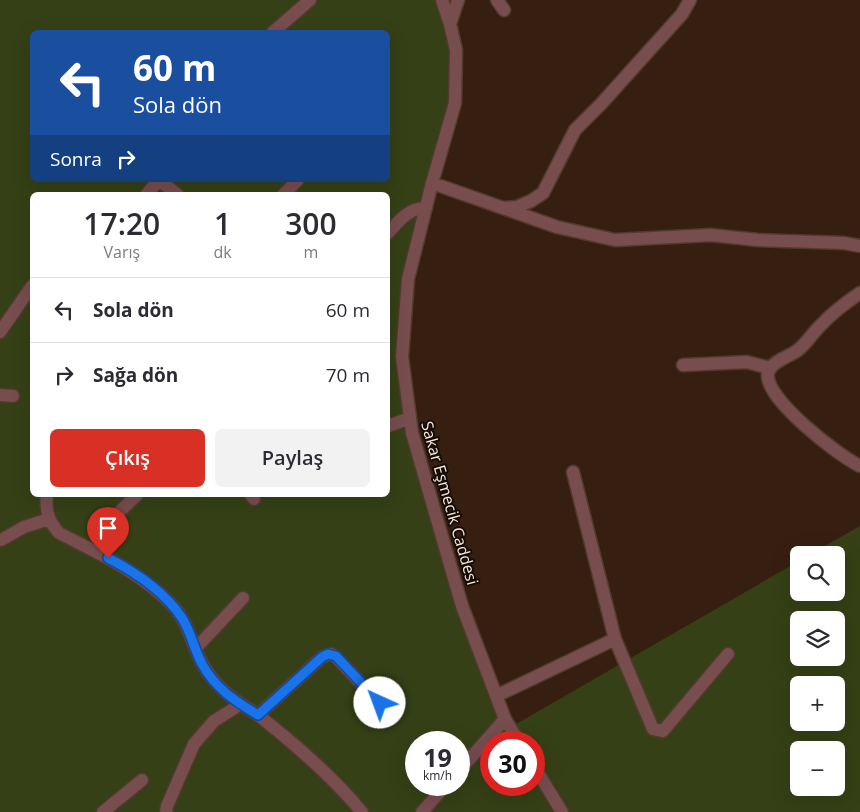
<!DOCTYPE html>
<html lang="tr">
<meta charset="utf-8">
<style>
:root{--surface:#fff;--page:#f2f2f3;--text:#2b2b33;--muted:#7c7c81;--line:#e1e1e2;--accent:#d93025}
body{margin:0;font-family:"Open Sans",sans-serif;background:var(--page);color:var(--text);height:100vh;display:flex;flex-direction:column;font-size:19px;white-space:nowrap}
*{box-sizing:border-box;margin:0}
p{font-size:16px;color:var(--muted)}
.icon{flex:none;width:28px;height:28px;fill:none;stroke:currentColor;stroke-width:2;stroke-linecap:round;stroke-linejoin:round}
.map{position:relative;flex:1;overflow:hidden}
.sheet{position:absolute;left:30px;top:192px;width:360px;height:305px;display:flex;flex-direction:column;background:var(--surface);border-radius:8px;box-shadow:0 5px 20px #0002}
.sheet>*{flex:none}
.top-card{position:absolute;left:30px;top:30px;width:360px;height:152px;border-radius:8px;box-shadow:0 5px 20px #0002;background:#1a4fa0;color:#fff;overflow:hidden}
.buttons{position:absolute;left:790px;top:546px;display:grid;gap:10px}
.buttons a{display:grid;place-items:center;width:55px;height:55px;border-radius:8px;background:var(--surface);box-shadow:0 5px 20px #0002;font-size:25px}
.speed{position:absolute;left:405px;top:731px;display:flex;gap:10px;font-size:25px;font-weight:700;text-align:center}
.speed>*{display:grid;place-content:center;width:65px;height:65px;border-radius:50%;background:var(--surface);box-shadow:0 5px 20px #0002;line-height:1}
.speed small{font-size:12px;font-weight:400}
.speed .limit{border:8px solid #d22;background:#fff;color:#111}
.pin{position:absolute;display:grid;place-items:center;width:42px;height:42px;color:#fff;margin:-51px -21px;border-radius:50% 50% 50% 0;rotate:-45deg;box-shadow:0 0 5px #0007}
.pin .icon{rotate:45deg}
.me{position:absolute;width:55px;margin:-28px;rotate:317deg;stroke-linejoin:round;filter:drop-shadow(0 0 4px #0008)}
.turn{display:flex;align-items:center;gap:18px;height:105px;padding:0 20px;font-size:22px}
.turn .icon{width:65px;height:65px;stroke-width:2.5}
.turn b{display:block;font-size:35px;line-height:42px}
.then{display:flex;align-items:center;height:48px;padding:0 20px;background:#0003;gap:10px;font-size:19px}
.eta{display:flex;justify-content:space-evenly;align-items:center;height:85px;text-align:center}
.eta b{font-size:30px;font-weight:600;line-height:35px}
.primary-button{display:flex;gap:10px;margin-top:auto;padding:10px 20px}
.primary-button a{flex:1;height:58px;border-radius:8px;background:var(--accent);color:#fff;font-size:20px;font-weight:600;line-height:58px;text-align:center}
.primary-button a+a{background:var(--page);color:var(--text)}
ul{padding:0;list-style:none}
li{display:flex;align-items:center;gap:15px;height:65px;padding:0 20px;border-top:1px solid var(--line)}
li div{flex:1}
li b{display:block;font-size:19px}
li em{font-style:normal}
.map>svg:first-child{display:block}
.green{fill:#354016;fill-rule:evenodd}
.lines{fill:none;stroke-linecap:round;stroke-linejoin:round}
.minor-casing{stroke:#513b2d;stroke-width:15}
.minor{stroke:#774d4e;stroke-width:12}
.route-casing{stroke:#114b97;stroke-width:12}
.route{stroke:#1a73e8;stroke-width:9}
.labels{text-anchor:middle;stroke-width:4;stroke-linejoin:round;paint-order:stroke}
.street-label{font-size:16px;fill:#f9e9df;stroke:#160c06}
</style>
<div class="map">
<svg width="860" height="812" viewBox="0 0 860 812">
<rect width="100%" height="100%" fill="#361f10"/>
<path class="green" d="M 0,0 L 440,0 L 446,14 L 454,86 L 418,236 L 404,376 L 435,514 L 511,727 L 799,561 L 799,592 L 836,592 L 836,555 L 809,555 L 860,526 L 860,812 L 0,812 ZM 32,32 L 388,32 L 388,180 L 32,180 ZM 32,195 L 388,195 L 388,495 L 32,495 ZM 799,620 L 836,620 L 836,658 L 799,658 ZM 799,685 L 836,685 L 836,722 L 799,722 ZM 416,742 L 459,742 L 459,785 L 416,785 ZM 491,742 L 534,742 L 534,785 L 491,785 ZM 799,750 L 836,750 L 836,788 L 799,788 Z"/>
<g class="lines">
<defs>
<path id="minor" d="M 442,0 L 450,24 L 456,50 L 455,103 L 432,183 L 408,279 L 402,357 L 412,433 L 462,606 L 505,719 L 519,742
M 497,0 L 504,10
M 450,24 L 458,0
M 273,32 L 310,0
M 432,183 L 557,227 L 615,240 L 711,235 L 758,240 L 844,243 L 860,246
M 146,195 L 159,180 L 178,195
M 283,195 L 298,180
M 503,208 L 517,207 L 531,201 L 543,193 L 575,130 L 601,104 L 682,14 L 690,0
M 388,233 C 399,221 408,208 426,208
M 860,293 C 845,303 831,314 819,327 C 812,334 806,344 798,350 C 789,357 771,361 768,373 C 763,398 839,456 860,466
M 0,332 L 32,286
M 683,365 L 747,362 L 770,368
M 0,395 L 13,396
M 388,426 L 410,418
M 47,495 C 45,511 49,522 59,533 C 100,554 142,573 174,607 C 189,624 192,646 203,665 C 218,690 234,700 258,715 L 322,657 L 331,654 L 336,657 L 390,714
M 251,495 L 254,499
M 115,516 L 137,495
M 1,540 L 24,527 L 49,519
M 615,639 L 653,729 L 663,731 L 728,654
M 196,648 L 243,598
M 496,696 L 615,639 L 573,472
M 258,715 C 296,745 331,775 362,812
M 534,766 L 562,812
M 459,771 L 505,719
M 103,812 L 142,780
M 166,812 L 167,806 L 194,744 L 214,721 L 241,704
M 422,812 L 446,785"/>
</defs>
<use href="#minor" class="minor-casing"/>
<use href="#minor" class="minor"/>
</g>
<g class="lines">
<defs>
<path id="route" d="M 108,558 C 135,572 165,592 182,618 C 191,632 194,649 202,664 C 216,689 235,701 258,715 L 322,657 L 328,654 L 336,656 L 380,703"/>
</defs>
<use href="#route" class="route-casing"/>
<use href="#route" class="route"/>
</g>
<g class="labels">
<g class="street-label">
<text transform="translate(450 503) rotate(74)" y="6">Sakar Eşmecik Caddesi</text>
</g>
</g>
</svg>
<div class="buttons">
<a><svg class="icon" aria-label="search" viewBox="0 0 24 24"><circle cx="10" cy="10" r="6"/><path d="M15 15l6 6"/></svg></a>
<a><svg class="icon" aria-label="layers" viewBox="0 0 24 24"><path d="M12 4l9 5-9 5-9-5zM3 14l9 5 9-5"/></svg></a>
<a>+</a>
<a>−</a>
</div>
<div class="speed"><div>19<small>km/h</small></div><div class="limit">30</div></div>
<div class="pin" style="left:108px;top:558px;background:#d93025"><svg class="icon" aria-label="arrive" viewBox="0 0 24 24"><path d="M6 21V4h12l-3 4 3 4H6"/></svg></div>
<svg class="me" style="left:380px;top:703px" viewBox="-20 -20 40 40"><circle r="19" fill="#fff"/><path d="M0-13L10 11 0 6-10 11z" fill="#1a73e8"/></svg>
<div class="top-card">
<div class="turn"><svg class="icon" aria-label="left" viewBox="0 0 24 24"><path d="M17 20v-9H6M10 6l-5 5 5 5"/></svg><div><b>60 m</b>Sola dön</div></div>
<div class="then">Sonra<svg class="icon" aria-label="right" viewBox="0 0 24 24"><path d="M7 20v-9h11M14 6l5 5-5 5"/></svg></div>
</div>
<section class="sheet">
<div class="eta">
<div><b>17:20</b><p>Varış</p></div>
<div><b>1</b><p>dk</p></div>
<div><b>300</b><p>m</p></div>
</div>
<ul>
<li><svg class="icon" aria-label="left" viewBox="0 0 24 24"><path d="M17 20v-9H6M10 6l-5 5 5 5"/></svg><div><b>Sola dön</b></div><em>60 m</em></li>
<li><svg class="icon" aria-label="right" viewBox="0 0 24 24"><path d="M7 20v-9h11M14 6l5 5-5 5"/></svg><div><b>Sağa dön</b></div><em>70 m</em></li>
</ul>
<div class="primary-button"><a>Çıkış</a><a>Paylaş</a></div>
</section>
</div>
